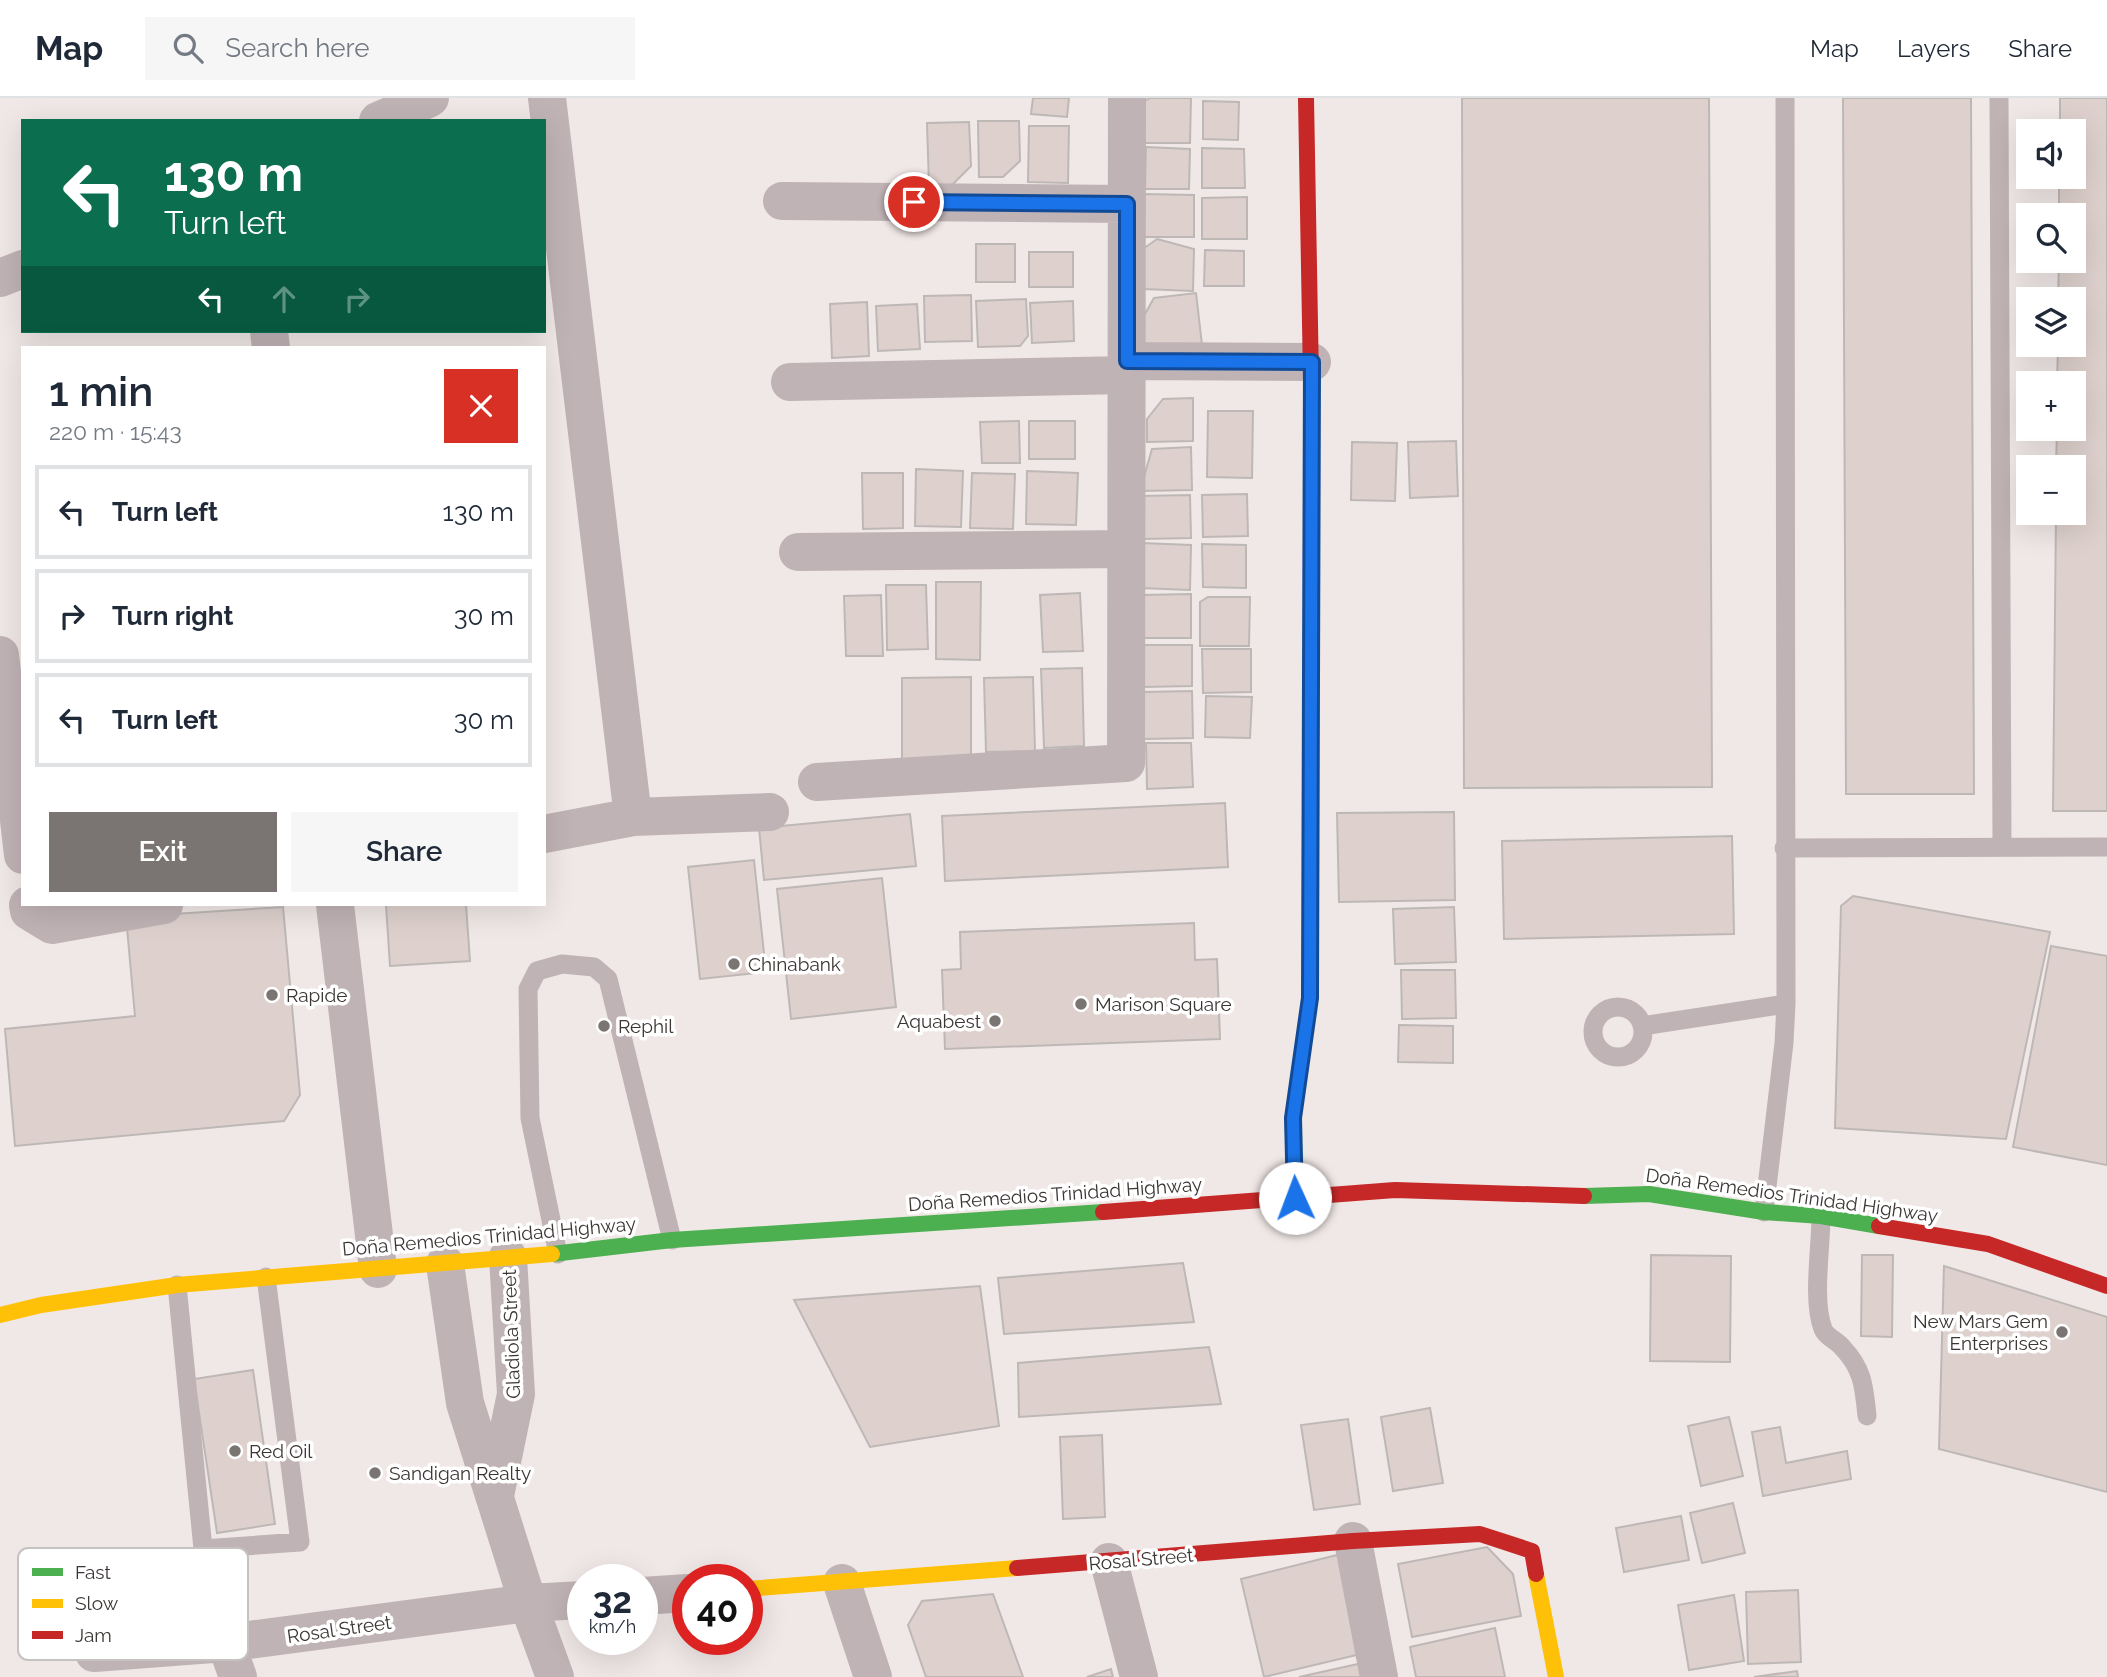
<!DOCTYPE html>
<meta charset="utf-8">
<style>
:root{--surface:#fff;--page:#f6f6f7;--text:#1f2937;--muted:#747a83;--line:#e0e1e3;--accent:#7a7472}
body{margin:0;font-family:Raleway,sans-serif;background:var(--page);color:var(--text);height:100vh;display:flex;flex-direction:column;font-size:26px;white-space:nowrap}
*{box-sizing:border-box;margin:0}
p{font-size:23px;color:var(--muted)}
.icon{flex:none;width:38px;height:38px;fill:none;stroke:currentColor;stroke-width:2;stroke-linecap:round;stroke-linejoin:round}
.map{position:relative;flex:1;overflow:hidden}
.panel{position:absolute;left:21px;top:248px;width:525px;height:560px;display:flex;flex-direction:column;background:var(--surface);border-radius:0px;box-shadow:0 7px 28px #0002}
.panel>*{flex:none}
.banner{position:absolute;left:21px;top:21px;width:525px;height:214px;border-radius:0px;box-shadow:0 7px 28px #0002;background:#0b6e4f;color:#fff;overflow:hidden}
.buttons{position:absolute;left:2016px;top:21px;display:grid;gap:14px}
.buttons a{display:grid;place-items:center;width:70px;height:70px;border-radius:0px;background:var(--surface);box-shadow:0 7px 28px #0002;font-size:35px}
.speed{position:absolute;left:567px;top:1466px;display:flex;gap:14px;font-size:35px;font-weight:700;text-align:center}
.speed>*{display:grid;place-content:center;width:91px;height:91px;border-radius:50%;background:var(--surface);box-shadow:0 7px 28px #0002;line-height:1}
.speed small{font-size:18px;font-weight:400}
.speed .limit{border:10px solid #d22;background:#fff;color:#111}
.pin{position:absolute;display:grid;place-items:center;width:60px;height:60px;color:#fff;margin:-30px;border:4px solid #fff;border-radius:50%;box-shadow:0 2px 7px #0007}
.me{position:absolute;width:77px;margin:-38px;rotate:358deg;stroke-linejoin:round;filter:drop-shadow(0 0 5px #0008)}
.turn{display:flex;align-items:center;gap:24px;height:147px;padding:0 28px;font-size:32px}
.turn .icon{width:91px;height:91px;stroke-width:2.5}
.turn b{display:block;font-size:49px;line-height:60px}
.lanes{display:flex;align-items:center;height:66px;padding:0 28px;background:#0003;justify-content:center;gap:35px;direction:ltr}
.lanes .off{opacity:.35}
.round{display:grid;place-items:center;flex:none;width:74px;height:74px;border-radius:0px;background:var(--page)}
.overview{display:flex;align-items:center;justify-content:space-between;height:119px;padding:0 28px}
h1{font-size:42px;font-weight:600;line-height:52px}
.button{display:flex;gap:14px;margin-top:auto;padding:14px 28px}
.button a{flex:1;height:80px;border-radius:0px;background:var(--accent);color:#fff;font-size:28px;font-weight:600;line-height:80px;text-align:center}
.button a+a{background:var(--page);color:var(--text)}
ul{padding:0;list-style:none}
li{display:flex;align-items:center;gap:21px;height:94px;margin:0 14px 10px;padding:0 14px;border:4px solid var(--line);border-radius:0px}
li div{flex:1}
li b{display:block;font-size:26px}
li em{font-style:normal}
header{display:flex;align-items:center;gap:42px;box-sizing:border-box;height:98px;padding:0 35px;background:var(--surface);border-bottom:2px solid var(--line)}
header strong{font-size:33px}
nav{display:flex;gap:38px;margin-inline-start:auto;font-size:24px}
.search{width:490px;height:63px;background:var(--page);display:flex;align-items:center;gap:18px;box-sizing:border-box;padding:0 24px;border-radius:0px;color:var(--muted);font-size:26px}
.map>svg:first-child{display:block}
.building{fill:#ded1cd;stroke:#bdb8b6;stroke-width:2}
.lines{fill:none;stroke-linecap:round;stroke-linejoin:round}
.lane{stroke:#c0b3b6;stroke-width:19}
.street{stroke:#c0b3b6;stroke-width:38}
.fast{stroke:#4caf50;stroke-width:16}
.slow{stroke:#ffc107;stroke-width:16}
.jam{stroke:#c62828;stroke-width:16}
.route-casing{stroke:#114b97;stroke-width:18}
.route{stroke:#1a73e8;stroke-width:12}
.poi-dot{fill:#7a7472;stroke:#fff;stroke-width:2.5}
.labels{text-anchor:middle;stroke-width:7;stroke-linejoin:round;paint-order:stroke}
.poi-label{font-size:19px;fill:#3b3634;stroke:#fff;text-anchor:start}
.street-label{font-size:19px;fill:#3b3634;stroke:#fff}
.key{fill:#fff;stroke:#c4c3c2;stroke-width:2}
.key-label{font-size:19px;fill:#3b3634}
</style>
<header>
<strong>Map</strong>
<div class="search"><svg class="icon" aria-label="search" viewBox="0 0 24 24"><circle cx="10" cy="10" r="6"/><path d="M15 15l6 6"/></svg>Search here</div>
<nav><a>Map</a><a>Layers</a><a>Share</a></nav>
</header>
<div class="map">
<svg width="2107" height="1579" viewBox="0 0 2107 1579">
<rect width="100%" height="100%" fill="#f0e8e6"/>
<path class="building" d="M 1033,0 L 1069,0 L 1067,19 L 1031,16 Z
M 1150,0 L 1191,0 L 1190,45 L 1140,45 L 1140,5 Z
M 1462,0 L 1709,0 L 1712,689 L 1464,690 Z
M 1843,0 L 1971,0 L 1974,696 L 1846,696 Z
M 2060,0 L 2107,0 L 2107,713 L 2053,713 L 2056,415 L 2074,415 L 2074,369 L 2056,369 L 2057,331 L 2074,331 L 2074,285 L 2057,285 L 2058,247 L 2074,247 L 2074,201 L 2058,201 L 2059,163 L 2074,163 L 2074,117 L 2059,117 L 2059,79 L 2074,79 L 2074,33 L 2060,33 Z
M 1203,3 L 1239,4 L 1238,42 L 1203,41 Z
M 978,23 L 1019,23 L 1020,63 L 1003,79 L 979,79 Z
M 969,24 L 971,68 L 952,87 L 929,88 L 927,25 Z
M 1029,28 L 1069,28 L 1068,85 L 1028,84 Z
M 1146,49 L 1190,51 L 1189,91 L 1145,91 Z
M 1202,50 L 1244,51 L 1245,90 L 1202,90 Z
M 1144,96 L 1194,97 L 1194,139 L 1144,139 Z
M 1247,99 L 1247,141 L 1202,141 L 1202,100 Z
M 1157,141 L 1194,151 L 1193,193 L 1143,191 L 1143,151 Z
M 976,146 L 1015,146 L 1015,184 L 976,184 Z
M 1205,152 L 1244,153 L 1244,188 L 1204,188 Z
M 1029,154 L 1073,154 L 1073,189 L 1029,189 Z
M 1196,195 L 1202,247 L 1145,254 L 1141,223 L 1154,200 Z
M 971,197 L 972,243 L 925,244 L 924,198 Z
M 1026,201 L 1028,238 L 1020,248 L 978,249 L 976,203 Z
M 1073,203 L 1074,243 L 1032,245 L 1030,205 Z
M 867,204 L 869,258 L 832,260 L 830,206 Z
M 917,206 L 920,251 L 878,253 L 876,208 Z
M 1193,300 L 1193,343 L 1147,344 L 1147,321 L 1163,301 Z
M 1208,313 L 1253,313 L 1252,380 L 1207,379 Z
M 1019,323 L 1020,365 L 982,365 L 980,324 Z
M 1029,323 L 1075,323 L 1075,361 L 1029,361 Z
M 1456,343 L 1458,398 L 1410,400 L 1408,344 Z
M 1352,344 L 1397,345 L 1395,403 L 1351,402 Z
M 1191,349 L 1192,392 L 1140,393 L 1152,351 Z
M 916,371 L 963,373 L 961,429 L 915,428 Z
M 1027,373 L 1078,375 L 1076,427 L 1026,426 Z
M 862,375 L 903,375 L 903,430 L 863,431 Z
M 972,375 L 1015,376 L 1013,431 L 970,430 Z
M 1247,396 L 1248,438 L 1203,439 L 1202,397 Z
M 1190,397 L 1191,440 L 1142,441 L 1142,398 Z
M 1141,445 L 1191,447 L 1190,492 L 1140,490 Z
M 1202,446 L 1246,447 L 1246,490 L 1203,489 Z
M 936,484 L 981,484 L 980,562 L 936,561 Z
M 886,487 L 926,487 L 928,551 L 887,552 Z
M 1080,495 L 1083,553 L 1043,554 L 1040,497 Z
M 1191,496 L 1191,540 L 1143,540 L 1142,497 Z
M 881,497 L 883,558 L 846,558 L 844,498 Z
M 1208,499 L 1250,499 L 1249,548 L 1200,548 L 1200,504 Z
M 1141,547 L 1192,547 L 1192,588 L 1142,589 Z
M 1202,551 L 1251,551 L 1251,594 L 1203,595 Z
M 1082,570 L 1084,648 L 1044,650 L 1041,571 Z
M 971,579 L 971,662 L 902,662 L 902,580 Z
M 1033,579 L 1035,653 L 986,654 L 984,580 Z
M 1192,593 L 1193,640 L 1144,641 L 1143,594 Z
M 1206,598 L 1252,599 L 1250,640 L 1205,639 Z
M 1146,645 L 1191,645 L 1193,689 L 1147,691 Z
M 1225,705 L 1228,769 L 945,783 L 942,718 Z
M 1454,714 L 1455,802 L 1339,804 L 1337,715 Z
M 910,716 L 916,768 L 764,782 L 759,730 Z
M 1732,738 L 1734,836 L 1504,841 L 1502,743 Z
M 754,762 L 766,874 L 700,881 L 688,769 Z
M 882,780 L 896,909 L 791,921 L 777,791 Z
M 1853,798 L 2050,834 L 2006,1041 L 1835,1030 L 1841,808 Z
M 386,807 L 466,807 L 470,863 L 390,868 Z
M 283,809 L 300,997 L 284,1023 L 15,1048 L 5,931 L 135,918 L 126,819 Z
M 1454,809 L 1456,864 L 1395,866 L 1393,811 Z
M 1194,825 L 1195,862 L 1217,861 L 1220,941 L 945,951 L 942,872 L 961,871 L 960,834 Z
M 2051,848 L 2107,858 L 2107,1067 L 2013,1049 Z
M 1401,872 L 1455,872 L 1456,920 L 1402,921 Z
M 1399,927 L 1453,928 L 1453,965 L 1398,964 Z
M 1651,1157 L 1731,1158 L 1730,1264 L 1650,1263 Z
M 1862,1157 L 1893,1157 L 1892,1239 L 1861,1238 Z
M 1183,1165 L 1194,1224 L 1004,1236 L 998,1180 Z
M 1944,1168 L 2107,1219 L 2107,1394 L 1939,1351 Z
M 980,1188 L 999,1328 L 870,1349 L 794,1202 Z
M 1209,1249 L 1221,1306 L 1019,1319 L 1018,1265 Z
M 253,1272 L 275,1426 L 217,1435 L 194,1281 Z
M 1430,1310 L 1443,1385 L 1393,1393 L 1381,1319 Z
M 1729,1319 L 1743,1378 L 1701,1388 L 1688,1328 Z
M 1348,1321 L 1360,1406 L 1314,1412 L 1301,1327 Z
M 1780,1329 L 1786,1365 L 1847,1353 L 1851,1381 L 1763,1398 L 1752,1334 Z
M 1102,1337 L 1105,1419 L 1063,1421 L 1060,1339 Z
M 1733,1405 L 1745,1455 L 1702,1465 L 1690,1415 Z
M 1681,1418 L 1689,1462 L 1624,1474 L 1616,1430 Z
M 1487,1449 L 1513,1476 L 1521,1518 L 1412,1539 L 1398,1466 Z
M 1341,1456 L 1365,1555 L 1264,1579 L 1241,1481 Z
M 1798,1492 L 1801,1564 L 1748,1566 L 1746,1494 Z
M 993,1496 L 1023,1579 L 926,1579 L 908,1527 L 922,1503 Z
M 1734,1497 L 1744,1563 L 1689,1572 L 1678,1507 Z
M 1495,1530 L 1505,1579 L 1416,1579 L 1410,1549 Z
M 1367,1564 L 1371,1579 L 1299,1579 Z
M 1111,1571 L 1113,1579 L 1087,1579 Z
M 1797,1573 L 1798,1579 L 1754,1579 Z"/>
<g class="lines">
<path class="lane" d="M 1999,0 L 2002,749
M 1784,750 L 2107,749
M1593 934a25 25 0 1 1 50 0a25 25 0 1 1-50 0Z
M 1642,928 L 1786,906
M 1764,1114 L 1784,945 L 1786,906 L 1785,0
M 1821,1118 C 1821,1150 1812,1203 1823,1231 C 1826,1239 1836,1242 1842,1249 C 1863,1271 1864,1288 1867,1318
M 558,1156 L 530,1020 L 528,891 L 537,873 L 562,866 L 594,869 L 608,881 L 672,1142
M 177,1187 L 203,1451 L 300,1444 L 266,1179"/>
<path class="street" d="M 547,0 L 633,719
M 378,23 L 430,0
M 782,103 L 1127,106
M 0,180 L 23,171
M 269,233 L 271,250
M 1127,263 L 1312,264
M 790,284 L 1126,277
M 798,454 L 1126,451
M 0,557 L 23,757
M 817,684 L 1126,665 L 1127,0
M 544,736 L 633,719 L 770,714
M 28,807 L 29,813 L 52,827 L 164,807
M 335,807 L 378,1171
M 445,1166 L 465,1305 L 528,1505 L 555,1579
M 496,1393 L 516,1296 L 508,1159
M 1353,1443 L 1379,1579
M 1109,1464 L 1139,1579
M 842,1485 L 873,1579
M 642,1498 L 688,1495
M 226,1545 L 238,1579
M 94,1555 L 226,1545 L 528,1505 L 583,1502"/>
<path class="fast" d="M 1584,1098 L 1649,1096 L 1764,1114 L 1821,1118 L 1879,1128
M 1295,1100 L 1293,1020 L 1310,900 L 1311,642
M 552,1156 L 672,1142 L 1103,1114"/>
<path class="slow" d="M 1311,642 L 1312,338
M 0,1217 L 41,1207 L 177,1187 L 552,1156
M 1536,1476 L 1556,1579
M 747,1491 L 1017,1470"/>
<path class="jam" d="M 1306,0 L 1312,338
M 1103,1114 L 1395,1092 L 1584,1098
M 1879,1128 L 1988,1146 L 2107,1188
M 1017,1470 L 1353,1443 L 1480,1436 L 1532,1453 L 1536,1476"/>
</g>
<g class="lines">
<defs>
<path id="route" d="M 914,104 L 1127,106 L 1127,263 L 1312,264 L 1310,900 L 1293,1020 L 1295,1100"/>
</defs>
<use href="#route" class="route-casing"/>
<use href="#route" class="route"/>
</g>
<g class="poi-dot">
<circle cx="734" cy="866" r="7"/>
<circle cx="272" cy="897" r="7"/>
<circle cx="1081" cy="906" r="7"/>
<circle cx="995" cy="923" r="7"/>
<circle cx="604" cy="928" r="7"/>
<circle cx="2062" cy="1234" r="7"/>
<circle cx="235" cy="1353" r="7"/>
<circle cx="375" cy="1375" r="7"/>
</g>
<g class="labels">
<g class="poi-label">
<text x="748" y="873">Chinabank</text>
<text x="286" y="904">Rapide</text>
<text x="1095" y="913">Marison Square</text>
<text x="981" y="930" text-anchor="end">Aquabest</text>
<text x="618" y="935">Rephil</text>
<text x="2048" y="1230" text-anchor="end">New Mars Gem<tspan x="2048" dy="22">Enterprises</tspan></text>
<text x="249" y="1360">Red Oil</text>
<text x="389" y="1382">Sandigan Realty</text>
</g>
<g class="street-label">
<text transform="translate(1055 1096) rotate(-4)" y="7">Doña Remedios Trinidad Highway</text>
<text transform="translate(1792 1097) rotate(8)" y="7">Doña Remedios Trinidad Highway</text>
<text transform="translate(489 1138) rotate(-5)" y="7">Doña Remedios Trinidad Highway</text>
<text transform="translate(511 1236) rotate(-92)" y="7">Gladiola Street</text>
<text transform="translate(1141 1461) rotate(-5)" y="7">Rosal Street</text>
<text transform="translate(339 1531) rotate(-8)" y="7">Rosal Street</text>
</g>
</g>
<rect x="18" y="1450" width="230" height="112" rx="10" class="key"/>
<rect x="32" y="1470" width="31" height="8" fill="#4caf50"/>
<rect x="32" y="1501" width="31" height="9" fill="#ffc107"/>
<rect x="32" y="1533" width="31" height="8" fill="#c62828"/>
<g class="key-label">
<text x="75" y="1481">Fast</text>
<text x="75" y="1512">Slow</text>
<text x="75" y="1544">Jam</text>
</g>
</svg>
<div class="buttons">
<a><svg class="icon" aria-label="sound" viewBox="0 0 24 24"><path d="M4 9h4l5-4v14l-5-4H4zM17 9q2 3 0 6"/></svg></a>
<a><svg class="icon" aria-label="search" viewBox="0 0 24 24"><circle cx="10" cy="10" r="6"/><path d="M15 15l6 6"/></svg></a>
<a><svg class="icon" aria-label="layers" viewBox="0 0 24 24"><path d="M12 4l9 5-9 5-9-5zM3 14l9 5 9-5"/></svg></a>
<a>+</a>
<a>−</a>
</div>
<div class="speed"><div>32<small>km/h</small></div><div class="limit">40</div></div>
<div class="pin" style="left:914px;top:104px;background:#d93025"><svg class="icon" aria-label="arrive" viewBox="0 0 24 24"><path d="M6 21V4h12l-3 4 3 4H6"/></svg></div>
<svg class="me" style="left:1295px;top:1100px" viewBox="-20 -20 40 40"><circle r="19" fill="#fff"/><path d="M0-13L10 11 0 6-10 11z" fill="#1a73e8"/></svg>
<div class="banner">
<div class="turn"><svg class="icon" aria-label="left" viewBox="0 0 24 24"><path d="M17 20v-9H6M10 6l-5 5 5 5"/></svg><div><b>130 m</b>Turn left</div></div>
<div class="lanes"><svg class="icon" aria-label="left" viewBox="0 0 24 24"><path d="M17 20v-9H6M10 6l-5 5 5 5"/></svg><svg class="icon off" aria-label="ahead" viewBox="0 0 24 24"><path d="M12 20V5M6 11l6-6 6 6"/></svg><svg class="icon off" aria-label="right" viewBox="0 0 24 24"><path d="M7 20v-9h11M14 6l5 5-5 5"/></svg></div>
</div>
<section class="panel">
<div class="overview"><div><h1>1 min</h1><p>220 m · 15:43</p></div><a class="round" style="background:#d93025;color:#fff"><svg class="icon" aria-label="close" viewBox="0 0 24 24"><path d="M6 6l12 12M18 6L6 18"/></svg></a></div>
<ul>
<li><svg class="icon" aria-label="left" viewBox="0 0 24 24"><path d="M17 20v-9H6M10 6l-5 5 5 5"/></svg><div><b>Turn left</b></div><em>130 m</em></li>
<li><svg class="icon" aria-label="right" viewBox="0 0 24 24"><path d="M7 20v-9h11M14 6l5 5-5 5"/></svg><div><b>Turn right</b></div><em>30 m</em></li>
<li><svg class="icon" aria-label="left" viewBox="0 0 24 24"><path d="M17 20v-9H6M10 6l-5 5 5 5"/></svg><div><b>Turn left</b></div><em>30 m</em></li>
</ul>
<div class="button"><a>Exit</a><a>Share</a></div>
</section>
</div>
